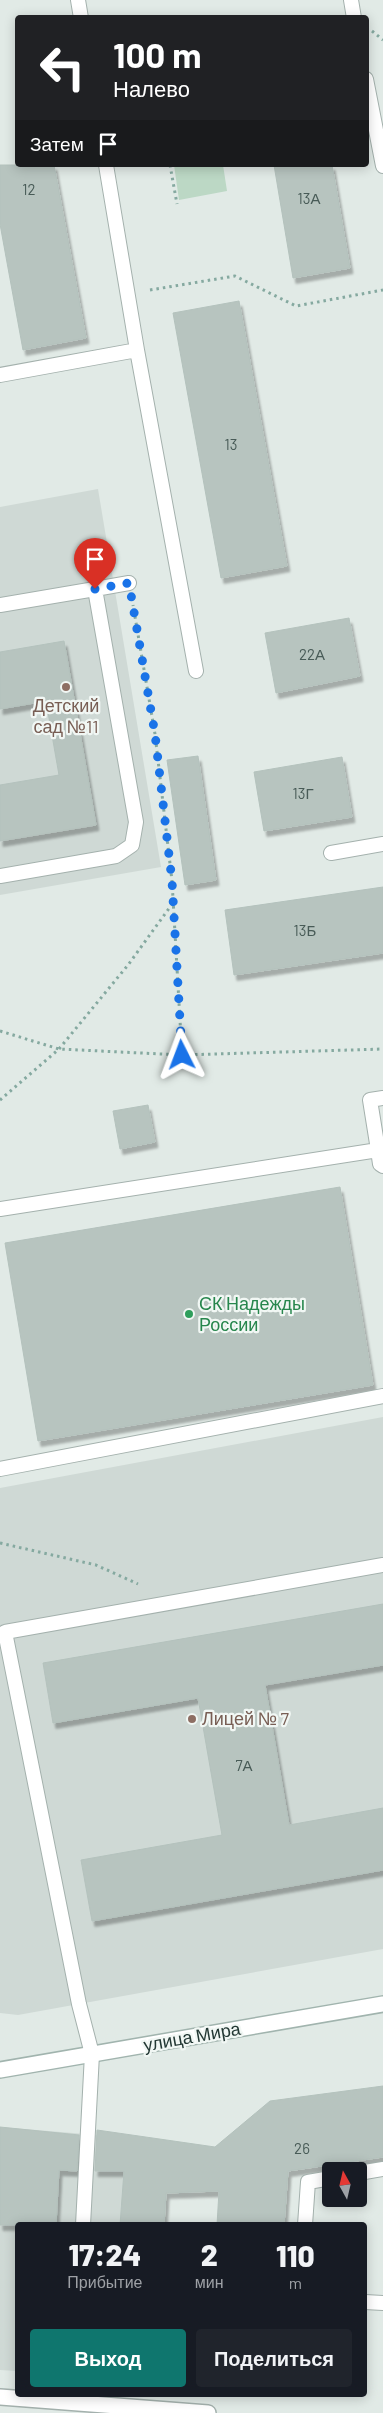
<!DOCTYPE html>
<html lang="ru">
<meta charset="utf-8">
<style>
:root{--surface:#171b24;--page:#20242c;--text:#f1f3f6;--muted:#9ea1a6;--accent:#0f766e}
body{margin:0;font-family:Barlow,sans-serif;background:var(--page);color:var(--text);height:100vh;display:flex;flex-direction:column;font-size:19px;white-space:nowrap}
*{box-sizing:border-box;margin:0}
p{font-size:16px;color:var(--muted)}
.icon{flex:none;width:28px;height:28px;fill:none;stroke:currentColor;stroke-width:2;stroke-linecap:round;stroke-linejoin:round}
.map{position:relative;flex:1;overflow:hidden}
.details{position:absolute;left:15px;top:2222px;width:352px;height:175px;display:flex;flex-direction:column;background:var(--surface);border-radius:5px;box-shadow:0 2px 12px #0003}
.details>*{flex:none}
.top-card{position:absolute;left:15px;top:15px;width:354px;height:152px;border-radius:5px;box-shadow:0 2px 12px #0003;background:#202124;color:#fff;overflow:hidden}
.needle{width:32px;rotate:352deg}
.tools{position:absolute;left:322px;top:2162px;display:grid;gap:10px}
.tools a{display:grid;place-items:center;width:45px;height:45px;border-radius:5px;background:var(--surface);box-shadow:0 2px 12px #0003;font-size:25px}
.pin{position:absolute;display:grid;place-items:center;width:42px;height:42px;color:#fff;margin:-51px -21px;border-radius:50% 50% 50% 0;rotate:-45deg;box-shadow:0 0 5px #0007}
.pin .icon{rotate:45deg}
.me{position:absolute;width:55px;margin:-28px;rotate:357deg;stroke-linejoin:round;filter:drop-shadow(0 0 4px #0008)}
.turn{display:flex;align-items:center;gap:18px;height:105px;padding:0 15px;font-size:22px}
.turn .icon{width:65px;height:65px;stroke-width:2.5}
.turn b{display:block;font-size:35px;line-height:42px}
.then{display:flex;align-items:center;height:48px;padding:0 15px;background:#0003;gap:10px;font-size:19px}
.eta{display:flex;justify-content:space-evenly;align-items:center;height:85px;text-align:center}
.eta b{font-size:30px;font-weight:800;line-height:35px}
.cta{display:flex;gap:10px;margin-top:auto;padding:10px 15px}
.cta a{flex:1;height:58px;border-radius:5px;background:var(--accent);color:#fff;font-size:20px;font-weight:800;line-height:58px;text-align:center}
.cta a+a{background:var(--page);color:var(--text)}
.map>svg:first-child{display:block}
.built{fill:#cfd9d5}
.green{fill:#bcd8c5}
.building{fill:#b7c4bf;stroke:#b4c2bd;filter:url(#shadow)}
.lines{fill:none;stroke-linecap:round;stroke-linejoin:round}
.lane-casing{stroke:#a4b1ad;stroke-width:16}
.street-casing{stroke:#a4b1ad;stroke-width:18}
.secondary-casing{stroke:#a1b4ae;stroke-width:18}
.path{stroke:#85a9a0;stroke-width:3;stroke-dasharray:2.5 4;stroke-linecap:butt}
.lane{stroke:#fff;stroke-width:14}
.street{stroke:#fff;stroke-width:15}
.secondary{stroke:#fff;stroke-width:15}
.route{stroke:#1a73e8;stroke-width:9;stroke-dasharray:0 16.2}
.education-dot{fill:#8d6e63;stroke:#f1f7f4;stroke-width:2}
.leisure-dot{fill:#2e9e5b;stroke:#f1f7f4;stroke-width:2}
.labels{text-anchor:middle;stroke-width:4.5;stroke-linejoin:round;paint-order:stroke}
.number-label{font-size:15px;fill:#485b57}
.education-label{font-size:18px;fill:#785e54;stroke:#f1f7f4}
.leisure-label{font-size:18px;fill:#27864d;stroke:#f1f7f4;text-anchor:start}
.street-label{font-size:18px;fill:#233834;stroke:#f1f7f4}
</style>
<div class="map">
<svg width="383" height="2413" viewBox="0 0 383 2413">
<defs>
<filter id="shadow"><feDropShadow dx="3" dy="5.5" stdDeviation="1" flood-color="#0004"/></filter>
</defs>
<rect width="100%" height="100%" fill="#e1eae6"/>
<path class="built" d="M 98,489 L 161,867 L 0,895 L 0,507 Z
M 383,1417 L 383,1949 L 18,2015 L 0,2013 L 0,1488 Z
M 0,2127 L 158,2140 L 151,2225 L 18,2225 L 17,2371 L 0,2370 Z"/>
<path class="green" d="M 174,165 L 223,165 L 227,191 L 179,200 Z"/>
<path class="building" d="M 0,165 L 54,165 L 86,338 L 23,350 L 0,224 Z
M 274,165 L 332,165 L 350,268 L 293,278 Z
M 239,301 L 287,566 L 221,578 L 173,313 Z
M 349,618 L 360,676 L 276,693 L 265,633 Z
M 64,641 L 96,825 L 0,841 L 0,785 L 59,775 L 46,701 L 0,709 L 0,652 Z
M 198,756 L 216,880 L 185,885 L 167,760 Z
M 342,757 L 352,817 L 264,831 L 254,772 Z
M 383,887 L 383,953 L 234,975 L 225,910 Z
M 148,1105 L 155,1142 L 120,1149 L 113,1111 Z
M 340,1187 L 373,1385 L 38,1441 L 5,1243 Z
M 383,1604 L 383,1665 L 265,1685 L 289,1825 L 383,1808 L 383,1870 L 92,1921 L 81,1860 L 222,1835 L 198,1698 L 53,1723 L 43,1663 Z
M 383,2086 L 383,2157 L 288,2171 L 284,2225 L 217,2225 L 219,2191 L 166,2193 L 164,2225 L 120,2225 L 124,2171 L 95,2171 L 97,2130 L 215,2147 L 270,2101 Z
M 0,2127 L 79,2135 L 77,2171 L 59,2170 L 56,2225 L 0,2225 Z"/>
<g class="lines">
<defs>
<path id="lane" d="M 78,0 L 81,18
M 351,0 L 354,18
M 366,79 L 383,166
M 137,350 L 196,671
M 0,375 L 137,350 L 106,165
M 95,589 L 129,583
M 0,605 L 95,589 L 136,822 L 132,845 L 116,856 L 0,876
M 331,853 L 383,844
M 383,1098 L 370,1100 L 378,1150 L 383,1149
M 0,1209 L 378,1150 L 380,1164 L 383,1166
M 0,1469 L 383,1396
M 359,2173 L 383,2169
M 83,2225 L 92,2054 L 79,2004 L 5,1632 L 383,1565
M 305,2225 L 308,2182 L 331,2178
M 365,2302 L 383,2303"/>
<path id="street" d="M 0,2397 L 208,2413"/>
<path id="secondary" d="M 0,2070 L 383,2004"/>
</defs>
<use href="#lane" class="lane-casing"/>
<use href="#street" class="street-casing"/>
<use href="#secondary" class="secondary-casing"/>
<path class="path" d="M 372,31 L 383,40
M 170,165 L 177,204
M 150,290 L 235,276 L 296,306 L 383,290
M 0,1031 L 59,1049 L 182,1055 L 172,881 L 155,734 L 133,605
M 182,1055 L 383,1049
M 0,1100 L 59,1049 L 128,965 L 173,903
M 0,1543 L 96,1565 L 138,1584"/>
<use href="#lane" class="lane"/>
<use href="#street" class="street"/>
<use href="#secondary" class="secondary"/>
</g>
<g class="lines">
<path class="route" d="M 95,589 L 129,583 L 155,734 L 172,881 L 182,1055"/>
</g>
<g class="education-dot">
<circle cx="66" cy="687" r="5"/>
<circle cx="192" cy="1719" r="5"/>
</g>
<circle class="leisure-dot" cx="189" cy="1314" r="5"/>
<g class="labels">
<g class="number-label">
<text x="29" y="195">12</text>
<text x="309" y="204">13А</text>
<text x="231" y="450">13</text>
<text x="312" y="660">22А</text>
<text x="303" y="799">13Г</text>
<text x="305" y="936">13Б</text>
<text x="244" y="1771">7А</text>
<text x="302" y="2154">26</text>
</g>
<g class="education-label">
<text x="66" y="712">Детский<tspan x="66" dy="21">сад №11</tspan></text>
<text x="202" y="1725" text-anchor="start">Лицей № 7</text>
</g>
<g class="leisure-label">
<text x="199" y="1310">СК Надежды<tspan x="199" dy="21">России</tspan></text>
</g>
<g class="street-label">
<text transform="translate(192 2037) rotate(-10)" y="6">улица Мира</text>
</g>
</g>
</svg>
<div class="tools">
<a><svg class="needle" viewBox="-14 -14 28 28"><path d="M0-13l5 13h-10z" fill="#e53935"/><path d="M0 13l5-13h-10z" fill="#9ea1a6"/></svg></a>
</div>
<div class="pin" style="left:95px;top:589px;background:#d93025"><svg class="icon" aria-label="arrive" viewBox="0 0 24 24"><path d="M6 21V4h12l-3 4 3 4H6"/></svg></div>
<svg class="me" style="left:182px;top:1055px" viewBox="-20 -20 40 40"><path d="M0-17L14 15 0 8-14 15z" fill="#1a73e8" stroke="#fff" stroke-width="4"/></svg>
<div class="top-card">
<div class="turn"><svg class="icon" aria-label="left" viewBox="0 0 24 24"><path d="M17 20v-9H6M10 6l-5 5 5 5"/></svg><div><b>100 m</b>Налево</div></div>
<div class="then">Затем<svg class="icon" aria-label="arrive" viewBox="0 0 24 24"><path d="M6 21V4h12l-3 4 3 4H6"/></svg></div>
</div>
<section class="details">
<div class="eta">
<div><b>17:24</b><p>Прибытие</p></div>
<div><b>2</b><p>мин</p></div>
<div><b>110</b><p>m</p></div>
</div>
<div class="cta"><a>Выход</a><a>Поделиться</a></div>
</section>
</div>
